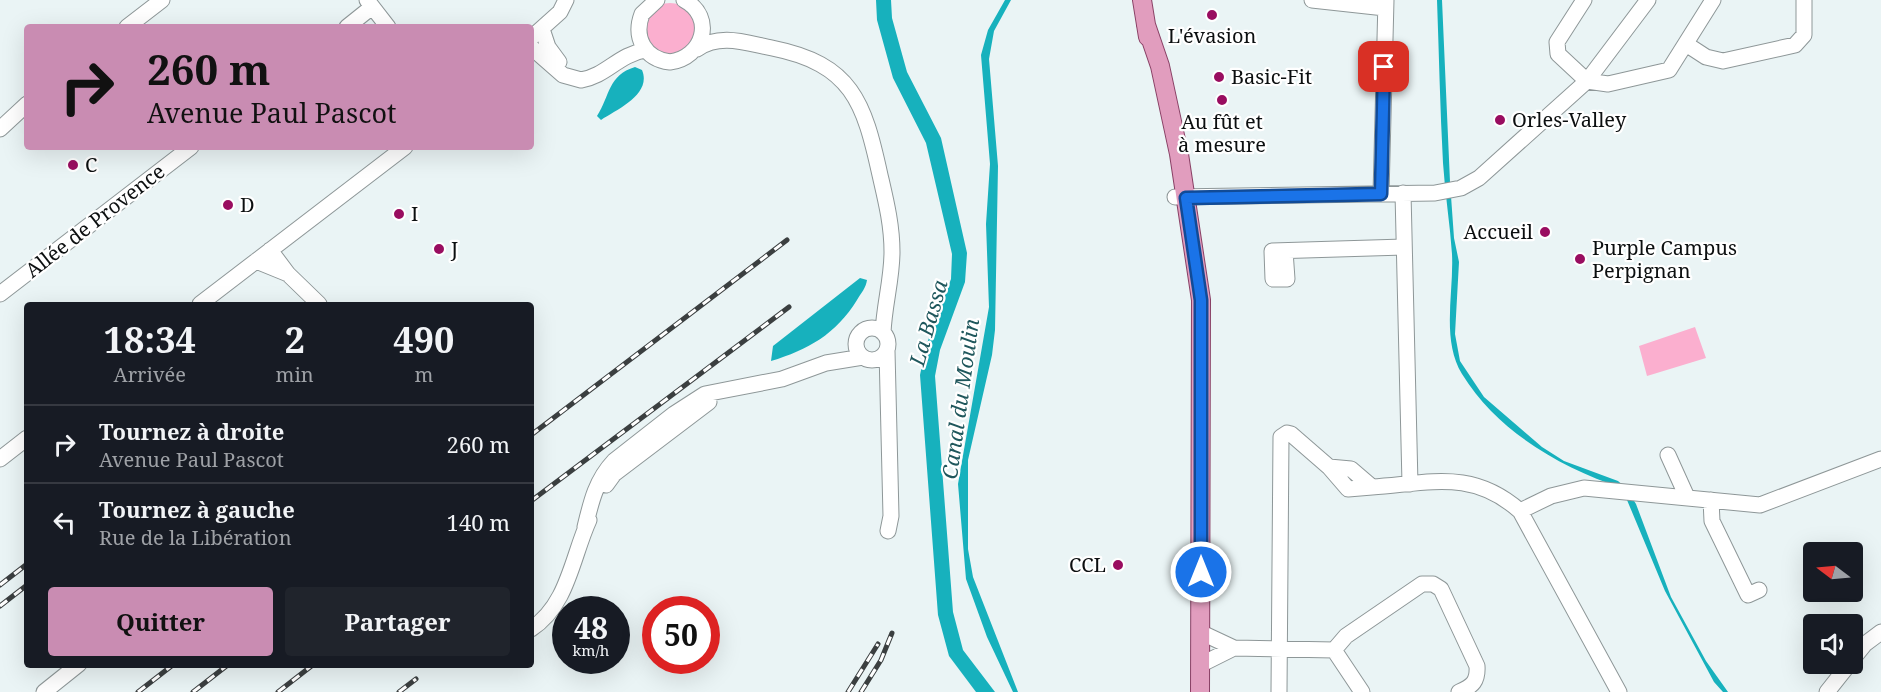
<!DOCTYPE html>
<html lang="fr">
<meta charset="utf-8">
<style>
:root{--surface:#171b24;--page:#20242c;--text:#f1f3f6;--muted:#9ea1a6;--line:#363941;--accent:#c98cb2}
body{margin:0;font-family:"Noto Serif",serif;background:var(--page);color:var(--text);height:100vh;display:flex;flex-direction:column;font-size:22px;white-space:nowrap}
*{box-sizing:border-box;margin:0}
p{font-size:20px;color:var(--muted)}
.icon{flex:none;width:33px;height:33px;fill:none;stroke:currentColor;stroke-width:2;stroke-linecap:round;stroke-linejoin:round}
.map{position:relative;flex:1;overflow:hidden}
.drawer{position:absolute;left:24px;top:302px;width:510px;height:366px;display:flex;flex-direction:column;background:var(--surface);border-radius:6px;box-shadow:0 6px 24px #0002}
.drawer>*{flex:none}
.top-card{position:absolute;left:24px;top:24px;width:510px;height:126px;border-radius:6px;box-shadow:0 6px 24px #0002;background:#c98cb2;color:#111;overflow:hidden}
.needle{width:39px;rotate:286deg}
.controls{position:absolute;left:1803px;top:542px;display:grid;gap:12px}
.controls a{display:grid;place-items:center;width:60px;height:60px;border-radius:6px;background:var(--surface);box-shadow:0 6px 24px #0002;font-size:30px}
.speed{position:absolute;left:552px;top:596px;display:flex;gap:12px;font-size:30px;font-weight:700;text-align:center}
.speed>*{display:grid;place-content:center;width:78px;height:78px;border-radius:50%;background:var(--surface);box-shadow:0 6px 24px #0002;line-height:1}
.speed small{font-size:15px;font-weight:400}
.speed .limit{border:9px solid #d22;background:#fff;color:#111}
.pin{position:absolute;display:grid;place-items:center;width:51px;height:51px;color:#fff;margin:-26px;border-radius:12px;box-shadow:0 3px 9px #0006}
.me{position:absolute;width:66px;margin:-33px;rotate:0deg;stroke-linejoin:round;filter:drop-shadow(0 0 4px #0008)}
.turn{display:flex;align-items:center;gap:21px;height:126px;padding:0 24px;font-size:27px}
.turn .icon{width:78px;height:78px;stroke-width:2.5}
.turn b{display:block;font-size:42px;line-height:51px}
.eta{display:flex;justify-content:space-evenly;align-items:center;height:102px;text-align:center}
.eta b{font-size:36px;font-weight:700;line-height:42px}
.action{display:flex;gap:12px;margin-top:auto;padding:12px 24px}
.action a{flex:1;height:69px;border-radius:6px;background:var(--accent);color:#111;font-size:24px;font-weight:700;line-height:69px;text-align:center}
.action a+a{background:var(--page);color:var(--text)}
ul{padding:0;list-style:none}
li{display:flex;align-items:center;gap:18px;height:78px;padding:0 24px;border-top:2px solid var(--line)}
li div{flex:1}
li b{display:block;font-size:22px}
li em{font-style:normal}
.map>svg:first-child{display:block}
.green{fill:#fbafcf}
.water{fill:#17b1bd}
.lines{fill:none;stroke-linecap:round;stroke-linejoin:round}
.minor-casing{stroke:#8e9798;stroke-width:17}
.major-casing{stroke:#894065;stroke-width:20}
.minor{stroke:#fff;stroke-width:15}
.major{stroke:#e19dbe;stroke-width:18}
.rail-casing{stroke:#3b3f40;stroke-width:5}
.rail{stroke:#fff;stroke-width:3;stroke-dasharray:9;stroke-linecap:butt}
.route-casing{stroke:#114b97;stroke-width:15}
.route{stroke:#1a73e8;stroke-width:10}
.poi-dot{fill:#990d60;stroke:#fff;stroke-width:2}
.labels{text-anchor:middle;stroke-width:4.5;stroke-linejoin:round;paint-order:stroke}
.poi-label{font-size:20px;fill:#0c0f10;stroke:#fff;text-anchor:start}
.street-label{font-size:20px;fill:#0c0f10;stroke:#fff}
.water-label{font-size:21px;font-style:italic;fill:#1f575c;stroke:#fff}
</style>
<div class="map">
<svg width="1881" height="692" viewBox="0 0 1881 692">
<rect width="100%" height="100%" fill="#eaf4f5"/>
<path class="green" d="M644 29a26 26 0 1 1 52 0a26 26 0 1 1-52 0Z
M 1695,327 L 1706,358 L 1647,376 L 1639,346 Z"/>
<path class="water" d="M 876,0 L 891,0 L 892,18 L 907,72 L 941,138 L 967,253 L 965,282 L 940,350 L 935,376 L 953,612 L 963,650 L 995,692 L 976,692 L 949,656 L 938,615 L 920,375 L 926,346 L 951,279 L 952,254 L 926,143 L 893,78 L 877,20 Z
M 1005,0 L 1011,0 L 994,31 L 989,59 L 998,166 L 995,330 L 992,355 L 968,460 L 968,549 L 973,577 L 1018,692 L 1013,692 L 987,637 L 966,579 L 958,484 L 989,307 L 986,224 L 990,164 L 981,55 L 988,30 Z
M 1437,0 L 1442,0 L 1450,182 L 1454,238 L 1459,262 L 1455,334 L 1460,361 L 1484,397 L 1542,447 L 1564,461 L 1618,481 L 1626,488 L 1636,504 L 1671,597 L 1706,661 L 1728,692 L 1723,692 L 1714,682 L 1665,591 L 1622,488 C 1560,467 1498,432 1462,374 C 1441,340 1454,292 1452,254 C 1450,224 1445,194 1443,163 C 1440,109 1439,54 1437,0 Z
M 635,67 L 642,70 C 652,94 618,109 601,120 L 597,116 C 610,96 608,75 635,67 Z
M 860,278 L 867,280 C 866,288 861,293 857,300 C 836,334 808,350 771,361 L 773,346 Z"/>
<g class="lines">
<defs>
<path id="minor" d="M 367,0 L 388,27
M 657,0 L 642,14 C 633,38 645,59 670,62 C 703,58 716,17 684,0
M 1312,0 L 1385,8
M 1584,0 L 1557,42 L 1558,54 L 1587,81 L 1608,84 L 1669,70 L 1713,0
M 127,27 L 162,0
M 347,27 L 372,7
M 542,29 L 548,47 L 559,62
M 531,38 L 560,12 L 566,0
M 1686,44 L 1706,57 L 1723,61 L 1795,45 L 1804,35 L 1804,0
M 531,47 L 563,75 L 581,80 C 606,76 618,55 645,50
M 697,49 C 720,33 746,43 772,48 C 852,64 864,102 880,175 C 886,201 892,225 892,252 C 892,279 884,306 883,333
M 0,129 L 27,104
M 1403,193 L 1410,484
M 1381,194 L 1386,0
M 1175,197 L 1435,193 L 1461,188 L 1479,178 L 1587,81 L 1648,0
M 1285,251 L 1287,279 L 1273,279 L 1272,251 L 1404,247
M 256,261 L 288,274 L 270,250
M 288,274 L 319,304
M 0,294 L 191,147
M 200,304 L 405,147
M856 344a16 16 0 1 1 32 0a16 16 0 1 1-32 0Z
M 887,351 L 891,516 L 888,531
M 1668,455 L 1687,497
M 0,459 L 27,438
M 606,485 L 614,474 L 709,402
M 1372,487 C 1431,483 1472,469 1520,511 L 1619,692
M 1711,500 L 1712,521 L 1748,595 L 1759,590
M 1520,511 L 1551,496 L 1584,488 L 1760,505 L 1881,459
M 585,527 C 591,502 596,480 614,461 L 674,414 L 705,394 L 782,379 L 826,363 L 863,357
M 531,629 C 568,605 572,557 589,520
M 1202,633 L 1234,648 L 1334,650 L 1346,636 L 1422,584 L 1433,584 L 1441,589 L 1477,666 C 1478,681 1473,686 1459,692
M 1334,650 L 1362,692
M 1852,660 L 1865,644 L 1881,632
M 1202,664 L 1234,648
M 44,692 L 79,664
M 1279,692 L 1281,437 L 1287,433 L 1291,434 L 1329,467 L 1348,489 L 1372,487 L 1351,469 L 1329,467
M 1827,692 L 1850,663"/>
<path id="major" d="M 1142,0 L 1148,37
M 1146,25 L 1160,66 L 1179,154 L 1201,300 L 1200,692"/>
</defs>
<use href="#minor" class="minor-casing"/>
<use href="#major" class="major-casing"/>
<use href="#minor" class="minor"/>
<use href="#major" class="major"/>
<defs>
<path id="rail" d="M 531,435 L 787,240
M 531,501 L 789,307
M 0,585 L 27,564
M 0,606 L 27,585
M 138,692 L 174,664
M 193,692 L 229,664
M 278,692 L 314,664
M 399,692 L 416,679
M 848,692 L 878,644
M 861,692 L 881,660 L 892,633"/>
</defs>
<use href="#rail" class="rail-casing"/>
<use href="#rail" class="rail"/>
</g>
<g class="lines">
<defs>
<path id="route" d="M 1201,572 L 1201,300 L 1186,198 L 1381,194 L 1384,67"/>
</defs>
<use href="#route" class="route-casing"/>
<use href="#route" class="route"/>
</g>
<g class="poi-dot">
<circle cx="1212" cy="15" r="6"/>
<circle cx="1219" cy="77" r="6"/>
<circle cx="1222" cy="100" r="6"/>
<circle cx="1500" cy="120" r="6"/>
<circle cx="73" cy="165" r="6"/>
<circle cx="228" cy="205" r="6"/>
<circle cx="399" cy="214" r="6"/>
<circle cx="1545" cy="232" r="6"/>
<circle cx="439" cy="249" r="6"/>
<circle cx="1580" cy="259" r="6"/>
<circle cx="1118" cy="565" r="6"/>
</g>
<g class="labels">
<g class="poi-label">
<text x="1212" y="43" text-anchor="middle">L'évasion</text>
<text x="1231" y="84">Basic-Fit</text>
<text x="1512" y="127">Orles-Valley</text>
<text x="1222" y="129" text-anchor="middle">Au fût et<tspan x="1222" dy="23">à mesure</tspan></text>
<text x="85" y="172">C</text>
<text x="240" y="212">D</text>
<text x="411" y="221">I</text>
<text x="1533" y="239" text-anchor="end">Accueil</text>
<text x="1592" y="255">Purple Campus<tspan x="1592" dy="23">Perpignan</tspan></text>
<text x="451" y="256">J</text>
<text x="1106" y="572" text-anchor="end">CCL</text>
</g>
<g class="street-label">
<text transform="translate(95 221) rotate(-38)" y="7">Allée de Provence</text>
</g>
<g class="water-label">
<text transform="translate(929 323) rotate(-74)" y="7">La Bassa</text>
<text transform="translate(961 399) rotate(-82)" y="7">Canal du Moulin</text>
</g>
</g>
</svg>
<div class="controls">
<a><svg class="needle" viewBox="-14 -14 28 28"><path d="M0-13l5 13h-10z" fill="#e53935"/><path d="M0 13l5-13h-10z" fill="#9ea1a6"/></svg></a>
<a><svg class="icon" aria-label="sound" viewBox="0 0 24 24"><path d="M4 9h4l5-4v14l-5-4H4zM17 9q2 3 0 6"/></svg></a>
</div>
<div class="speed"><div>48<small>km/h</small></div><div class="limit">50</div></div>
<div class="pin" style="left:1384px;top:67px;background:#d93025"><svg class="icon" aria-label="arrive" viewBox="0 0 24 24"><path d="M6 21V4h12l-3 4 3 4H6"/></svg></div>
<svg class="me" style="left:1201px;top:572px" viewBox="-20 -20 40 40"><circle r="17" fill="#1a73e8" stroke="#fff" stroke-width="3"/><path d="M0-11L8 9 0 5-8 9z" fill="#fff"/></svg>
<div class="top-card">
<div class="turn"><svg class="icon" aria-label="right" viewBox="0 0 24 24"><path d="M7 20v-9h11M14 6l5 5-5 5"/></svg><div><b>260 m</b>Avenue Paul Pascot</div></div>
</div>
<section class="drawer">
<div class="eta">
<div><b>18:34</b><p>Arrivée</p></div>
<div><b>2</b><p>min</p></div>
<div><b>490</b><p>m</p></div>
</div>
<ul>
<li><svg class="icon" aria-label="right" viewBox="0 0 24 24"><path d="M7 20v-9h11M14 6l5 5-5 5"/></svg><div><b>Tournez à droite</b><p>Avenue Paul Pascot</p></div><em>260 m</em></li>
<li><svg class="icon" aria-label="left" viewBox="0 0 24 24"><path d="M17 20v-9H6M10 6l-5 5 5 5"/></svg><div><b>Tournez à gauche</b><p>Rue de la Libération</p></div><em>140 m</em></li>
</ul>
<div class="action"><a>Quitter</a><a>Partager</a></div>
</section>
</div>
